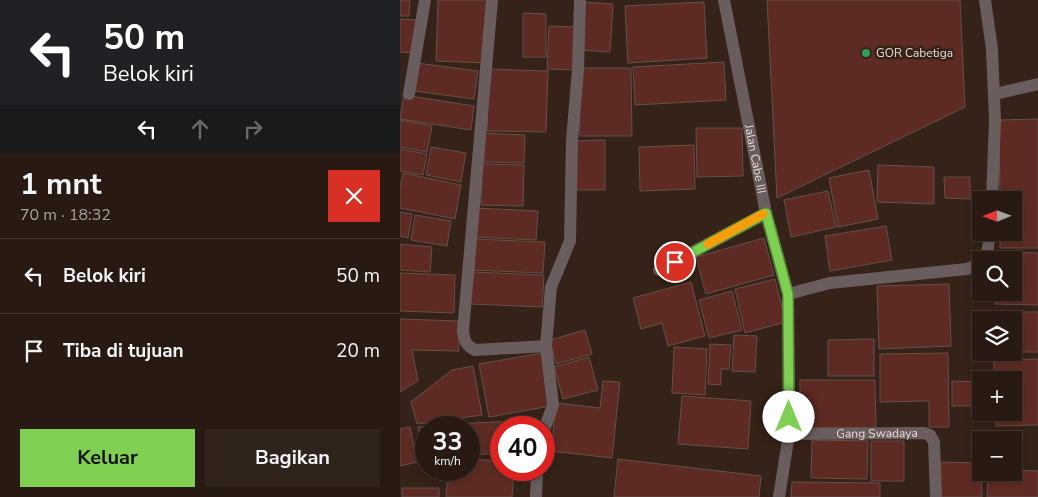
<!DOCTYPE html>
<html lang="id">
<meta charset="utf-8">
<style>
:root{--surface:#281a12;--page:#30231b;--text:#f1f3f6;--muted:#a5a19f;--line:#443832;--accent:#7fd052}
body{margin:0;font-family:"Nunito Sans",sans-serif;background:var(--page);color:var(--text);height:100vh;display:flex;flex-direction:column;font-size:19px;white-space:nowrap}
*{box-sizing:border-box;margin:0}
p{font-size:16px;color:var(--muted)}
.icon{flex:none;width:28px;height:28px;fill:none;stroke:currentColor;stroke-width:2;stroke-linecap:round;stroke-linejoin:round}
.map{position:relative;flex:1;overflow:hidden}
.panel{display:flex;flex-direction:column;background:var(--surface);width:400px}
.panel>*{flex:none}
.guide{background:#202124;color:#fff;overflow:hidden}
.needle{width:32px;rotate:269deg}
.controls{position:absolute;left:572px;top:191px;display:grid;gap:10px}
.controls a{display:grid;place-items:center;width:50px;height:50px;border-radius:0px;background:var(--surface);box-shadow:0 2px 8px #0003,0 0 0 1px var(--line);font-size:25px}
.speed{position:absolute;left:15px;top:416px;display:flex;gap:10px;font-size:25px;font-weight:700;text-align:center}
.speed>*{display:grid;place-content:center;width:65px;height:65px;border-radius:50%;background:var(--surface);box-shadow:0 2px 8px #0003,0 0 0 1px var(--line);line-height:1}
.speed small{font-size:12px;font-weight:400}
.speed .limit{border:8px solid #d22;background:#fff;color:#111}
.pin{position:absolute;display:grid;place-items:center;width:42px;height:42px;color:#fff;margin:-21px;border:2px solid #fff;border-radius:50%;box-shadow:0 1px 5px #0007}
.me{position:absolute;width:55px;margin:-28px;rotate:0deg;stroke-linejoin:round;filter:drop-shadow(0 0 4px #0008)}
.turn{display:flex;align-items:center;gap:18px;height:105px;padding:0 20px;font-size:22px}
.turn .icon{width:65px;height:65px;stroke-width:2.5}
.turn b{display:block;font-size:35px;line-height:42px}
.lanes{display:flex;align-items:center;height:48px;padding:0 20px;background:#0003;justify-content:center;gap:25px;direction:ltr}
.lanes .off{opacity:.35}
.round{display:grid;place-items:center;flex:none;width:52px;height:52px;border-radius:0px;background:var(--page)}
.headline{display:flex;align-items:center;justify-content:space-between;height:85px;padding:0 20px}
h1{font-size:30px;font-weight:700;line-height:38px}
.button{display:flex;gap:10px;margin-top:auto;padding:10px 20px}
.button a{flex:1;height:58px;border-radius:0px;background:var(--accent);color:#111;font-size:20px;font-weight:700;line-height:58px;text-align:center}
.button a+a{background:var(--page);color:var(--text)}
ul{padding:0;list-style:none}
li{display:flex;align-items:center;gap:15px;height:75px;padding:0 20px;border-top:1px solid var(--line)}
li div{flex:1}
li b{display:block;font-size:19px}
li em{font-style:normal}
main{display:flex;flex:1;min-height:0}
.map>svg:first-child{display:block}
.building{fill:#5d2b23;stroke:#674f4a}
.lines{fill:none;stroke-linecap:round;stroke-linejoin:round}
.minor{stroke:#695d5e;stroke-width:12}
.route-casing{stroke:#538735;stroke-width:12}
.route{stroke:#7fd052;stroke-width:9}
.slow{stroke:#f59e0b;stroke-width:9}
.leisure-dot{fill:#2e9e5b;stroke:#352218;stroke-width:2}
.labels{text-anchor:middle;stroke-width:5;stroke-linejoin:round;paint-order:stroke}
.poi-label{font-size:12px;fill:#e9dcd5;stroke:#352218;text-anchor:start}
.street-label{font-size:12px;fill:#e9dcd5;stroke:#352218}
</style>
<main>
<section class="panel">
<div class="guide">
<div class="turn"><svg class="icon" aria-label="left" viewBox="0 0 24 24"><path d="M17 20v-9H6M10 6l-5 5 5 5"/></svg><div><b>50 m</b>Belok kiri</div></div>
<div class="lanes"><svg class="icon" aria-label="left" viewBox="0 0 24 24"><path d="M17 20v-9H6M10 6l-5 5 5 5"/></svg><svg class="icon off" aria-label="ahead" viewBox="0 0 24 24"><path d="M12 20V5M6 11l6-6 6 6"/></svg><svg class="icon off" aria-label="right" viewBox="0 0 24 24"><path d="M7 20v-9h11M14 6l5 5-5 5"/></svg></div>
</div>
<div class="headline"><div><h1>1 mnt</h1><p>70 m · 18:32</p></div><a class="round" style="background:#d93025;color:#fff"><svg class="icon" aria-label="close" viewBox="0 0 24 24"><path d="M6 6l12 12M18 6L6 18"/></svg></a></div>
<ul>
<li><svg class="icon" aria-label="left" viewBox="0 0 24 24"><path d="M17 20v-9H6M10 6l-5 5 5 5"/></svg><div><b>Belok kiri</b></div><em>50 m</em></li>
<li><svg class="icon" aria-label="arrive" viewBox="0 0 24 24"><path d="M6 21V4h12l-3 4 3 4H6"/></svg><div><b>Tiba di tujuan</b></div><em>20 m</em></li>
</ul>
<div class="button"><a>Keluar</a><a>Bagikan</a></div>
</section>
<div class="map">
<svg width="638" height="497" viewBox="0 0 638 497">
<rect width="100%" height="100%" fill="#352218"/>
<path class="building" d="M 0,0 L 10,0 L 9,16 L 0,16 Z
M 38,0 L 87,0 L 85,63 L 36,61 Z
M 367,0 L 560,0 L 565,107 L 377,198 Z
M 183,2 L 213,4 L 210,52 L 181,50 Z
M 304,2 L 307,58 L 228,63 L 225,6 Z
M 123,13 L 146,14 L 146,57 L 123,57 Z
M 0,19 L 17,20 L 15,53 L 0,52 Z
M 149,26 L 177,27 L 176,70 L 147,69 Z
M 324,62 L 326,100 L 235,105 L 233,67 Z
M 17,63 L 78,71 L 74,99 L 14,91 Z
M 179,68 L 231,68 L 232,136 L 180,136 Z
M 89,69 L 148,71 L 146,132 L 87,131 Z
M 4,95 L 74,106 L 71,130 L 0,119 Z
M 638,119 L 638,248 L 600,248 L 600,232 L 614,232 L 614,200 L 600,200 L 599,120 Z
M 0,120 L 32,126 L 27,152 L 0,147 Z
M 296,128 L 342,128 L 343,176 L 297,177 Z
M 84,133 L 125,135 L 124,163 L 83,162 Z
M 205,140 L 205,190 L 175,190 L 174,141 Z
M 294,145 L 295,189 L 240,191 L 239,147 Z
M 31,147 L 66,153 L 61,182 L 26,175 Z
M 0,149 L 27,154 L 23,175 L 0,171 Z
M 82,164 L 124,165 L 123,206 L 81,205 Z
M 478,165 L 534,167 L 534,204 L 477,202 Z
M 469,170 L 478,219 L 438,227 L 429,178 Z
M 3,173 L 61,185 L 55,219 L 0,208 L 0,187 Z
M 544,177 L 570,177 L 570,199 L 545,198 Z
M 428,191 L 436,227 L 391,237 L 384,200 Z
M 75,208 L 138,211 L 136,240 L 74,237 Z
M 0,212 L 12,214 L 8,238 L 0,236 Z
M 15,215 L 51,221 L 47,246 L 11,240 Z
M 486,226 L 492,260 L 430,271 L 425,236 Z
M 364,238 L 374,275 L 306,294 L 296,257 Z
M 73,239 L 145,242 L 143,273 L 71,270 Z
M 0,244 L 32,247 L 30,272 L 0,270 Z
M 596,252 L 638,253 L 638,305 L 595,304 L 596,292 L 614,292 L 614,260 L 596,260 Z
M 72,272 L 144,275 L 142,307 L 70,304 Z
M 0,273 L 55,275 L 54,313 L 0,311 Z
M 375,279 L 386,322 L 345,333 L 335,289 Z
M 291,282 L 305,336 L 268,346 L 262,323 L 241,329 L 233,298 Z
M 549,284 L 551,346 L 479,349 L 477,286 Z
M 332,291 L 342,330 L 309,338 L 299,300 Z
M 617,312 L 638,312 L 638,352 L 618,352 Z
M 0,319 L 58,321 L 59,351 L 12,350 L 18,381 L 0,392 Z
M 185,330 L 192,354 L 156,364 L 150,340 Z
M 334,335 L 357,336 L 355,372 L 332,371 Z
M 474,339 L 474,376 L 428,376 L 428,340 Z
M 310,344 L 331,345 L 329,369 L 321,369 L 321,385 L 308,384 Z
M 274,347 L 307,349 L 305,395 L 272,393 Z
M 141,353 L 151,406 L 89,417 L 79,364 Z
M 548,353 L 549,427 L 529,427 L 529,401 L 480,402 L 480,354 Z
M 189,357 L 198,390 L 163,399 L 154,367 Z
M 638,359 L 638,425 L 596,426 L 596,412 L 614,412 L 614,380 L 594,380 L 594,360 Z
M 73,366 L 82,415 L 17,424 L 11,402 L 52,370 Z
M 400,380 L 475,380 L 476,428 L 400,428 Z
M 203,381 L 220,382 L 212,458 L 151,451 L 156,403 L 200,408 Z
M 552,381 L 581,382 L 581,406 L 552,406 Z
M 282,396 L 351,401 L 348,449 L 278,444 Z
M 135,420 L 135,428 L 101,428 L 101,453 L 69,455 L 69,428 L 54,428 L 54,424 Z
M 47,424 L 48,428 L 26,428 L 26,451 L 21,452 L 18,427 Z
M 10,427 L 17,462 L 0,466 L 0,429 Z
M 412,440 L 468,441 L 467,479 L 411,478 Z
M 471,441 L 504,441 L 504,481 L 471,481 Z
M 69,459 L 101,461 L 101,470 L 114,470 L 112,497 L 46,497 L 48,470 L 69,470 Z
M 218,459 L 361,476 L 359,497 L 214,497 Z
M 539,462 L 581,463 L 582,497 L 539,497 Z
M 614,470 L 638,471 L 638,497 L 587,497 L 588,472 L 614,472 Z
M 392,482 L 480,483 L 480,497 L 391,497 Z
M 2,488 L 39,488 L 39,497 L 2,497 Z"/>
<g class="lines">
<g class="minor">
<path d="M 92,0 L 63,331 C 64,340 66,346 75,350 L 146,346"/>
<path id="s1" d="M 324,0 L 366,213 L 388,294 L 389,434 L 379,497"/>
<path d="M 585,0 L 592,49 L 595,120 L 592,200"/>
<path d="M 9,94 L 25,0"/>
<path d="M 595,94 L 638,84"/>
<path d="M 582,260 L 587,255 L 590,232"/>
<path d="M 259,270 L 366,213"/>
<path d="M 388,294 L 430,283 L 567,269 L 578,265 L 581,261"/>
<path d="M 144,430 L 153,405 L 146,346 L 151,287 L 170,241 L 172,140 L 178,70 L 180,0"/>
<path id="s2" d="M 389,434 L 524,433 L 530,435 L 534,442 L 536,497"/>
<path d="M 136,497 L 137,470"/>
</g>
</g>
<g class="lines">
<defs>
<path id="route" d="M 275,262 L 366,213 L 388,294 L 389,417"/>
</defs>
<use href="#route" class="route-casing"/>
<use href="#route" class="route"/>
<path class="slow" d="M 308,244 L 363,214"/>
</g>
<circle class="leisure-dot" cx="466" cy="53" r="5"/>
<g class="labels">
<g class="poi-label">
<text x="476" y="57">GOR Cabetiga</text>
</g>
<g class="street-label">
<text dy="4" stroke="none"><textPath href="#s1" startOffset="162">Jalan Cabe III</textPath></text>
<text dy="4" stroke="none"><textPath href="#s2" startOffset="88">Gang Swadaya</textPath></text>
</g>
</g>
</svg>
<div class="controls">
<a><svg class="needle" viewBox="-14 -14 28 28"><path d="M0-13l5 13h-10z" fill="#e53935"/><path d="M0 13l5-13h-10z" fill="#a5a19f"/></svg></a>
<a><svg class="icon" aria-label="search" viewBox="0 0 24 24"><circle cx="10" cy="10" r="6"/><path d="M15 15l6 6"/></svg></a>
<a><svg class="icon" aria-label="layers" viewBox="0 0 24 24"><path d="M12 4l9 5-9 5-9-5zM3 14l9 5 9-5"/></svg></a>
<a>+</a>
<a>−</a>
</div>
<div class="speed"><div>33<small>km/h</small></div><div class="limit">40</div></div>
<div class="pin" style="left:275px;top:262px;background:#d93025"><svg class="icon" aria-label="arrive" viewBox="0 0 24 24"><path d="M6 21V4h12l-3 4 3 4H6"/></svg></div>
<svg class="me" style="left:389px;top:417px" viewBox="-20 -20 40 40"><circle r="19" fill="#fff"/><path d="M0-13L10 11 0 6-10 11z" fill="#7fd052"/></svg>
</div>
</main>
